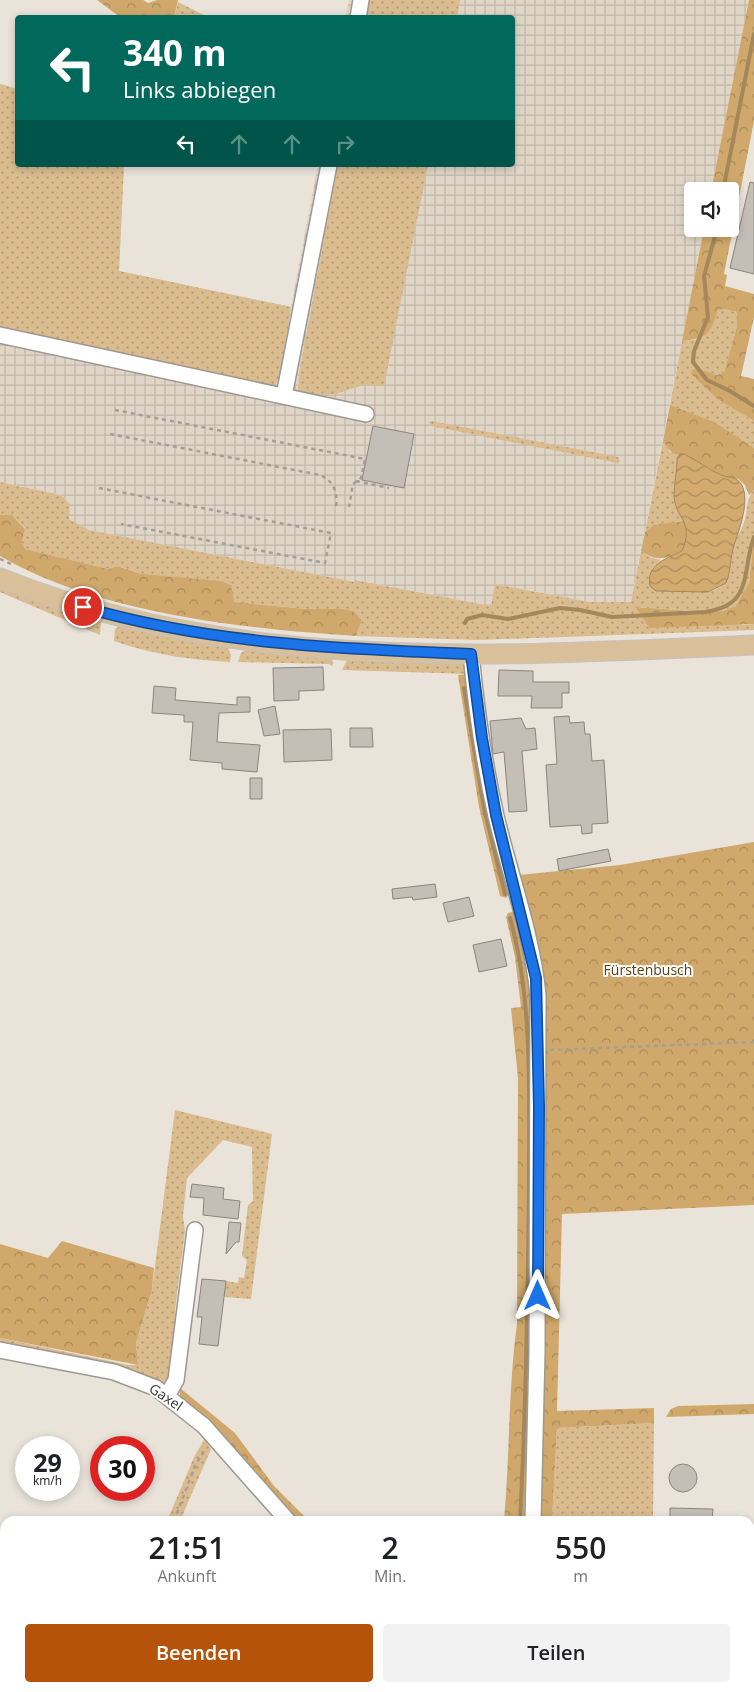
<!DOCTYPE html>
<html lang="de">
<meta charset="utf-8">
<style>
:root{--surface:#fff;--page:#f2f2f2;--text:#202124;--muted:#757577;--accent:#b45309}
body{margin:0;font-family:"Open Sans",sans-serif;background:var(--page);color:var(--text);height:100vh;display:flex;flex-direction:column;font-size:19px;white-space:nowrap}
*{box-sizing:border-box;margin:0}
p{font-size:16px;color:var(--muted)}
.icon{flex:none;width:28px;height:28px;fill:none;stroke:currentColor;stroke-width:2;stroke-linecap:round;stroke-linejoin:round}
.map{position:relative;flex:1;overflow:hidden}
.side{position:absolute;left:0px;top:1516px;width:755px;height:176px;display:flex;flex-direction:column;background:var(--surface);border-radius:15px 15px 0 0;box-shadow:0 2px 8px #0003}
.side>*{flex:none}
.hud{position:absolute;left:15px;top:15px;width:500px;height:152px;border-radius:5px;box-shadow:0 2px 8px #0003;background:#00695c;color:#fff;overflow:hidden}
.controls{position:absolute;left:684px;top:182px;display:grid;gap:10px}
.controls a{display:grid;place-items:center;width:55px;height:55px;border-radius:5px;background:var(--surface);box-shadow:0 2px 8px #0003;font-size:25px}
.speed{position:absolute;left:15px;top:1436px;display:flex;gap:10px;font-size:25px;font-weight:700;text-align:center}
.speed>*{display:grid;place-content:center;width:65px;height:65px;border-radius:50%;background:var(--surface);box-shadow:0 2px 8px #0003;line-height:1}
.speed small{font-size:12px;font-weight:400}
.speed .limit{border:8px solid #d22;background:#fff;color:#111}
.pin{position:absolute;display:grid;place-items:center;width:42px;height:42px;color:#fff;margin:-21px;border:2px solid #fff;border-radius:50%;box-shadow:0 1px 5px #0007}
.me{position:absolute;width:55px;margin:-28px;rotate:0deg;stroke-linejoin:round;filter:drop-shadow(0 0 4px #0008)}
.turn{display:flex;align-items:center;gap:18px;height:105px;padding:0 25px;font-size:22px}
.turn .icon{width:65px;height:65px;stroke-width:2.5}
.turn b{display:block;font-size:35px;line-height:42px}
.lanes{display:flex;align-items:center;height:48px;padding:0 25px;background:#0003;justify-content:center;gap:25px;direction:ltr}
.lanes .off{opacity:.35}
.eta{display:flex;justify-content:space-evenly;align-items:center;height:85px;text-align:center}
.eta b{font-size:30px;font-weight:600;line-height:35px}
.button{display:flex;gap:10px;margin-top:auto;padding:10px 25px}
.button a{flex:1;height:58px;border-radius:5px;background:var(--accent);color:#fff;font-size:20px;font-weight:600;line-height:58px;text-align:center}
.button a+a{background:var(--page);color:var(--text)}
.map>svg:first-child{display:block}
.industrial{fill:url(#industrial-grid)}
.grass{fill:url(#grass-dots)}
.forest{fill:url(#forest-crowns)}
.water{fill:url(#water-waves);stroke:#a4875b}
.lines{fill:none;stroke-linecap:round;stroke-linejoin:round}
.stream{stroke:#a4875b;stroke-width:4}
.building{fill:#c3beb6;stroke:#8a857d}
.minor-casing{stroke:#9d9890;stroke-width:18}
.major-casing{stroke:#c2c2c1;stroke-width:21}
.path{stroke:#a39f98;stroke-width:2.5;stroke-dasharray:4 4;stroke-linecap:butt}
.minor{stroke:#fff;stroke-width:15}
.major{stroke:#d9c09a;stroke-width:19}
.route-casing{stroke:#114b97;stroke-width:12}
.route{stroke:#1a73e8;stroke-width:9}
.labels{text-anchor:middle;stroke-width:4;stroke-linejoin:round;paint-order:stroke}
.park-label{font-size:14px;fill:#5d4110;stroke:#fff}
.street-label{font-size:14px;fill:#35332f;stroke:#fff}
</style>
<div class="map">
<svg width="754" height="1692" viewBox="0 0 754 1692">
<defs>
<pattern id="industrial-grid" width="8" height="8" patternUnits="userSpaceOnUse" patternTransform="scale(1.25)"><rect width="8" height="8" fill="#e0d6c7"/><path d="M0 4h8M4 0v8" fill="none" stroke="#c1b8ab"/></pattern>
<pattern id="grass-dots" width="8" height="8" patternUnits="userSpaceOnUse" patternTransform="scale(1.25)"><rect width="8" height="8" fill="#dabc8f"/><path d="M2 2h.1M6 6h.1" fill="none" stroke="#b29975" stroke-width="1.8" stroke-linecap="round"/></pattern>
<pattern id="forest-crowns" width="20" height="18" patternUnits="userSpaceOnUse" patternTransform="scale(1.25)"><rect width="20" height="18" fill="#d0a86b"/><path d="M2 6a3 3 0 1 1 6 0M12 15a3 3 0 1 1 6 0" fill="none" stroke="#aa8958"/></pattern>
<pattern id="water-waves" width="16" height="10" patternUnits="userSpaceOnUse" patternTransform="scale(1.25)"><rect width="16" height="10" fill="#d3ab6e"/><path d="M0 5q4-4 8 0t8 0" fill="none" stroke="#ac8c5b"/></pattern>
</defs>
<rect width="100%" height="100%" fill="#e9e3da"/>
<path class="industrial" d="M 349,0 L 749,0 L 711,191 L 692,191 L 692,229 L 704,229 L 631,602 L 590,602 L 495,584 L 491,606 L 356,580 L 355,582 L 89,530 L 69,519 L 70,504 L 61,495 L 0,482 L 0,84 L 17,89 L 18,165 L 124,165 L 119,271 L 291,307 L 318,165 L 512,165 L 512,18 L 345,17 Z"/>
<path class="grass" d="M 368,0 L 460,0 L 457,17 L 365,18 Z
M 178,2 L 208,17 L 174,18 Z
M 0,84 L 17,89 L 18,165 L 124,165 L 119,271 L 291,307 L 281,378 L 273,386 L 256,384 L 0,328 Z
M 338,165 L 428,165 L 384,386 L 363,385 L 336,394 L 309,395 L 298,391 L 299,374 Z
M 724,309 L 737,312 L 737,326 L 724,372 L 717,375 L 697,368 L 691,374 L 717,399 L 754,421 L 754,448 L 670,405 L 682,341 L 700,339 L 718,310 Z
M 431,421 L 618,457 L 620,461 L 618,463 L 431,426 L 429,422 Z
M 663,441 L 670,452 L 679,455 L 677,460 L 677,508 L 685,522 L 653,525 L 645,532 Z
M 0,482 L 61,495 L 70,504 L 69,519 L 89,530 L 355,582 L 355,580 L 491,606 L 495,584 L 590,602 L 631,602 L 641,551 L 650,557 L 661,560 L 652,569 L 708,592 C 736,585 727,566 734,545 C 737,536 743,528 745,519 C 748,508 746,498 754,490 L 754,537 L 749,583 L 737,606 L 723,611 L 705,612 L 636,607 L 743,625 L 754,624 L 754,630 L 477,640 L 356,636 L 362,620 L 344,609 L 307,609 L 233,602 L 117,566 L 109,569 L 24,549 L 22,542 L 25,528 L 12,515 L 0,515 Z
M 0,587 L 101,621 L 100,635 L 0,592 Z
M 120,626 L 227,646 L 231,655 L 230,662 C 191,660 150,654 114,641 L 115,629 Z
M 248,649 L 332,658 L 333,666 L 329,664 L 238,662 L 241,653 Z
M 348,658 L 461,661 L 470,674 L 342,670 Z
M 175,1110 L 272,1134 L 251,1299 L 224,1297 L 226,1281 L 238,1283 L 239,1277 L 244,1278 L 247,1260 L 242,1256 L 248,1205 L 253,1201 L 252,1147 L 223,1140 L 187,1178 L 183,1216 L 185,1231 L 175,1310 L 176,1326 L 168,1380 L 162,1383 L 153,1381 L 0,1345 L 0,1338 L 128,1365 L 138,1365 L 136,1343 L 152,1290 Z
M 654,1423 L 653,1521 L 552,1521 L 557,1428 Z
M 205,1439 L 211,1449 L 180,1521 L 167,1521 L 195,1455 Z"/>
<path class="forest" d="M 97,0 L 143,0 L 148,3 L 157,0 L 178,0 L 174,17 L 120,17 Z
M 749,0 L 754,0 L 754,121 L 724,274 L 727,275 L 725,286 L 754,294 L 754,317 L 741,376 L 754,379 L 754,421 L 717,399 L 691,374 L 692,370 L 697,368 L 717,375 L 724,372 L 737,326 L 737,312 L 724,309 L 718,310 C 710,334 709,338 682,341 L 704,229 L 730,229 L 730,191 L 711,191 Z
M 670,405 L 714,422 L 754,448 L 754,490 L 749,495 L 745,485 L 738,479 L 720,475 L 684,454 C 673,457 668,449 663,441 Z
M 0,515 L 12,515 L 25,529 L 22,542 L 25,549 L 109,569 L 117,566 L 142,574 L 220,581 L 231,585 L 234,602 L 307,609 L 344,609 L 353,611 L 362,620 L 356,636 C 244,629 98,613 0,556 Z
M 674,522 L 685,522 L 688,537 L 682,551 C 665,559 657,562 641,551 L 645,532 L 653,525 Z
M 754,537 L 754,624 L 650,628 L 635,607 L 705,612 L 723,611 L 736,606 L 749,583 Z
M 470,674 L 511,892 L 506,898 L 500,896 L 479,807 L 458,675 Z
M 754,842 L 754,1205 L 562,1214 L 557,1411 L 654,1408 L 654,1423 L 557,1428 L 552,1521 L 539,1521 L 545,1043 L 519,875 L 620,865 Z
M 517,911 L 532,973 L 529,1521 L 504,1521 C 510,1456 508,1390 517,1324 L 518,1078 L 511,1008 L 521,1007 L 515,957 L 506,917 L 508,913 Z
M 62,1241 L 154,1268 L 152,1290 L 136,1343 L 138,1365 L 0,1338 L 0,1244 L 48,1258 Z
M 180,1388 L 235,1433 L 274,1486 L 309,1521 L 293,1521 L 183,1400 L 180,1397 Z
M 754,1404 L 754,1414 L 666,1417 L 671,1409 L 678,1406 Z
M 750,1646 L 754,1646 L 754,1692 L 556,1692 L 553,1688 L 750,1688 Z"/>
<path class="water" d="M 684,454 C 697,460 709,470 721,475 C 726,477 732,477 736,479 C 754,490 740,528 734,545 C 730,558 731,571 726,583 L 708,592 L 656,591 L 650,586 C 646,564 666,559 682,551 C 695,520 675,520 674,495 C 674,484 677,472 677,460 L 679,455 Z"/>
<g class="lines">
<path class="stream" d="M 723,191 L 754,34
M 717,229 L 704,276 L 708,317 L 694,351 L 693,362 L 707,380 L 730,391 L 754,406
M 465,623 L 467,619 L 482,615 L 508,619 L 560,608 L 580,610 L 612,617 L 705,612 C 754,605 741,573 754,537
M 464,688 L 484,808 L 505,894
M 510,918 C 533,999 529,1096 529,1181 C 528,1294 526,1408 520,1521
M 525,1688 L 530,1692"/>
</g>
<path class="building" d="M 750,182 L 754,183 L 754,274 L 730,268 Z
M 373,426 L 414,434 L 404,488 L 362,480 Z
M 323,667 L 324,690 L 299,691 L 299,700 L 274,701 L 273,668 Z
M 499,670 L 533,671 L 533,682 L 569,682 L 569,693 L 562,693 L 562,708 L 531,708 L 532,696 L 498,696 Z
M 154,686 L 176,688 L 175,700 L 237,705 L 237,697 L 250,697 L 250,712 L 219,713 L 217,742 L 260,745 L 257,772 L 222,769 L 222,763 L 190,760 L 193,722 L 184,722 L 184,715 L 152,713 Z
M 275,706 L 280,734 L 264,736 L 258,710 Z
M 569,716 L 570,723 L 584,722 L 585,734 L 590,734 L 592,761 L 604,760 L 608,823 L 592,824 L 592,833 L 582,834 L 581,825 L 550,827 L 546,765 L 557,764 L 554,717 Z
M 521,718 L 526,729 L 535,728 L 537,749 L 522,751 L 527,811 L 509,812 L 504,752 L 493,754 L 490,721 Z
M 350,728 L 372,728 L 373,747 L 350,747 Z
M 331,729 L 332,760 L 284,762 L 283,730 Z
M 250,778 L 262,778 L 262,799 L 250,799 Z
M 608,849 L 611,861 L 559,871 L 557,859 Z
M 435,884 L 437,897 L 413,900 L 412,897 L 393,899 L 392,889 Z
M 469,897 L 474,916 L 448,922 L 443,903 Z
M 501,939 L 507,966 L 479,972 L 473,945 Z
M 192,1184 L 224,1188 L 223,1199 L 240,1201 L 238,1219 L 203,1215 L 204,1198 L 190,1197 Z
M 229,1222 L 241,1223 L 239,1242 L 236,1242 L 226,1254 Z
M 202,1279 L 226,1281 L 218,1346 L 199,1344 L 202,1317 L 197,1317 Z
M669 1478a14 14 0 1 1 28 0a14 14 0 1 1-28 0Z
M 670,1508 L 713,1509 L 712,1521 L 670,1521 Z"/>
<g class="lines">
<defs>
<path id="minor" d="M 358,18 L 361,0
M 0,335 L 366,414
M 284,396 L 329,165
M 471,654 C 476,708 484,763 496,816 C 510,875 532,934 538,995 L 537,1352 L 533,1521
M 0,1350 L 114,1372 L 156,1388 L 204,1426 L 288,1521
M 167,1396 L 176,1380 L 195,1230
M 545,1688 L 549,1692"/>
<path id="major" d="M 0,578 C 238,674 503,656 754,645"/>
</defs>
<use href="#minor" class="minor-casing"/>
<use href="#major" class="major-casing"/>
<path class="path" d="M 115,410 L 365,459 L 361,478 L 353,484 L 349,507
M 110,434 L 320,475 C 334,481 338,493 336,508
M 356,481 L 389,488
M 99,488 L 331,533 L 325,563 L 121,524
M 0,559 L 11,564
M 550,1050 L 754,1042
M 174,1521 L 195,1466 L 206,1448
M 99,1692 L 101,1688"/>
<use href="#minor" class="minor"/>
<use href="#major" class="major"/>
</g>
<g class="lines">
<defs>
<path id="route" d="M 83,607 C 210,644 340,649 471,654 L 482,738 L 496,815 L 536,978 L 539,1106 L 538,1296"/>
</defs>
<use href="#route" class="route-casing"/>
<use href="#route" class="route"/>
</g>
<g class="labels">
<g class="park-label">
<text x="648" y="975">Fürstenbusch</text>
</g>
<g class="street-label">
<text transform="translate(166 1397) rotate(34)" y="5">Gaxel</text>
</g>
</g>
</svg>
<div class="controls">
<a><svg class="icon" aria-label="sound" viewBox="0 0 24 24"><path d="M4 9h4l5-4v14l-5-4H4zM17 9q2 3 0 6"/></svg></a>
</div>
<div class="speed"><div>29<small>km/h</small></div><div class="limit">30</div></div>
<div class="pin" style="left:83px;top:607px;background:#d93025"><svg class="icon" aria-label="arrive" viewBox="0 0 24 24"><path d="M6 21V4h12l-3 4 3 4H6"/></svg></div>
<svg class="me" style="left:538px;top:1296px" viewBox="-20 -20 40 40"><path d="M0-17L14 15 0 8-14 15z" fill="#1a73e8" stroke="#fff" stroke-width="4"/></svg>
<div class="hud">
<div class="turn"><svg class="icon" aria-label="left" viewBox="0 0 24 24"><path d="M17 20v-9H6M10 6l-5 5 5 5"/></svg><div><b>340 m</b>Links abbiegen</div></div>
<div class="lanes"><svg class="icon" aria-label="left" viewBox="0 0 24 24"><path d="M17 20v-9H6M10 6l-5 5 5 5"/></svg><svg class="icon off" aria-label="ahead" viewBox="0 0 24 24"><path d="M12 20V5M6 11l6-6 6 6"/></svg><svg class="icon off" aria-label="ahead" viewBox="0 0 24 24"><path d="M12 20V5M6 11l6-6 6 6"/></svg><svg class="icon off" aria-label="right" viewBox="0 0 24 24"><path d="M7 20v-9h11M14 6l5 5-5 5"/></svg></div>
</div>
<section class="side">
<div class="eta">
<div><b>21:51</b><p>Ankunft</p></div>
<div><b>2</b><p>Min.</p></div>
<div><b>550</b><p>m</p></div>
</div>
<div class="button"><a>Beenden</a><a>Teilen</a></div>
</section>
</div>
